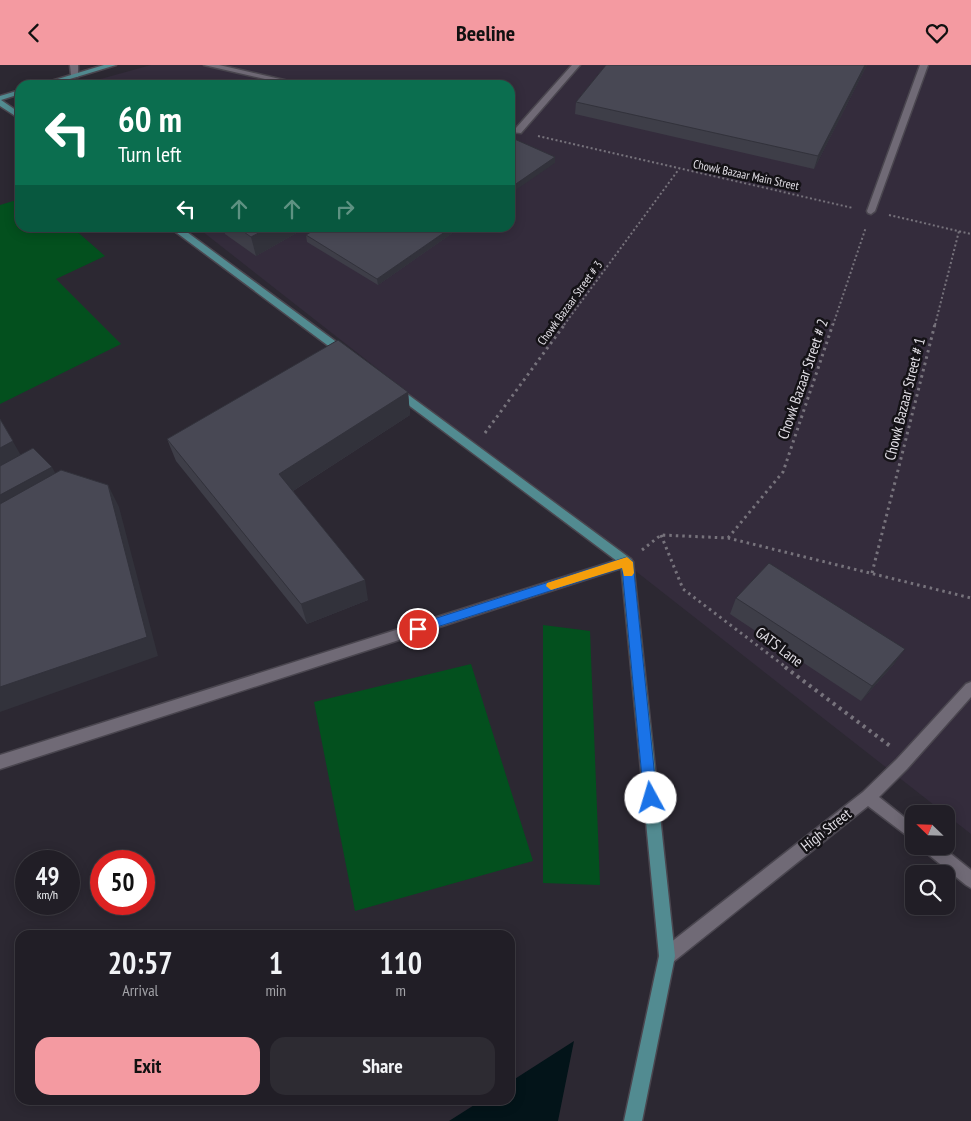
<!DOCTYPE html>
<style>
:root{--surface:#211e26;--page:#2d2b32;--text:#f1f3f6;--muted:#a2a2a7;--line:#3e3c43;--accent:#f49aa1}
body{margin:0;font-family:"PT Sans Narrow",sans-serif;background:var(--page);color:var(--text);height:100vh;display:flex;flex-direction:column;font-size:19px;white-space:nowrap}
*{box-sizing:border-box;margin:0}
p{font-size:16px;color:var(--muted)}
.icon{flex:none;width:28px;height:28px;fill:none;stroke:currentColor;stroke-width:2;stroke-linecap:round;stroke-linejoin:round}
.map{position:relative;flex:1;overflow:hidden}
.sheet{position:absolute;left:15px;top:865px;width:500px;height:175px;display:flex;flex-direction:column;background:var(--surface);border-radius:15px;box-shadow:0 2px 12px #0003,0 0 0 1px var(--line)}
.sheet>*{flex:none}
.banner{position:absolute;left:15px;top:15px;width:500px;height:152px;border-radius:15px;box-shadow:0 2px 12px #0003,0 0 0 1px var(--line);background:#0b6e4f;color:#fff;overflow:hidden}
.needle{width:32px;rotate:293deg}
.buttons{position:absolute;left:905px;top:740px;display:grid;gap:10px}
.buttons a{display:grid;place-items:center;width:50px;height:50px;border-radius:10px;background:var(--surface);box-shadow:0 2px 12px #0003,0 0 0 1px var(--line);font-size:25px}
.speed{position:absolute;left:15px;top:785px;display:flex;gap:10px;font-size:25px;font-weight:700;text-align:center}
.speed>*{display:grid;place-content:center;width:65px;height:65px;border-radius:50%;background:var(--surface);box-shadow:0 2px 12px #0003,0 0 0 1px var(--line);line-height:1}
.speed small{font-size:12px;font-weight:400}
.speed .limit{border:8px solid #d22;background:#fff;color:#111}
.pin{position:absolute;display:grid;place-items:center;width:42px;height:42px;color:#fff;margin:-21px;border:2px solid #fff;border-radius:50%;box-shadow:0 1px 5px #0007}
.me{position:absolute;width:55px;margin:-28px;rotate:354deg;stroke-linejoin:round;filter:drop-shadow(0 0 4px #0008)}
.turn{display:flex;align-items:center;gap:18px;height:105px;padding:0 20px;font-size:22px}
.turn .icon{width:65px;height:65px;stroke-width:2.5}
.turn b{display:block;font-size:35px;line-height:42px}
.lanes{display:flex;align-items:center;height:48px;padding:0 20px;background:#0003;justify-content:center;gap:25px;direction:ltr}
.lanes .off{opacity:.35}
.eta{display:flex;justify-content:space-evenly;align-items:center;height:85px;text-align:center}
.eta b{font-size:30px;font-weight:700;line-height:35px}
.primary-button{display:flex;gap:10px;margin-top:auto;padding:10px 20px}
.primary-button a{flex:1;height:58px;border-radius:15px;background:var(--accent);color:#111;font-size:20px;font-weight:700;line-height:58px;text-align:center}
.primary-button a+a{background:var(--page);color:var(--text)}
header{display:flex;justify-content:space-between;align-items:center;height:65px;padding:0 20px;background:var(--accent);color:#111;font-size:22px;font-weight:700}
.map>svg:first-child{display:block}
.built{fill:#342c3c}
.green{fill:#03501e}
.water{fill:#031419}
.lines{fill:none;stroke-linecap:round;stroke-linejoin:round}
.minor-casing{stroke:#4a464f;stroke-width:3}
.tertiary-casing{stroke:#4a464f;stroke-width:3}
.secondary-casing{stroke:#4a464f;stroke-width:3}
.path-far2{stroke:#77737c;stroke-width:2;stroke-dasharray:2 2.5;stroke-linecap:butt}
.path-far1{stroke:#77737c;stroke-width:3;stroke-dasharray:2.5 4;stroke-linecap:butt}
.path{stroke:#77737c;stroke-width:4;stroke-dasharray:3 4.5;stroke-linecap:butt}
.minor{fill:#706a76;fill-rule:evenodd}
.tertiary{fill:#706a76;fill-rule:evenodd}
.secondary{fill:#528b91;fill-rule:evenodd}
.wall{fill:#3e3e48}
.shaded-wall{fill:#32323b}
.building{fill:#484854;stroke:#32323b}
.route{fill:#1a73e8;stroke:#114b97}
.slow{fill:#f59e0b}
.labels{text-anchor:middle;stroke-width:5;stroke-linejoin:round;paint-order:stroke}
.far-street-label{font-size:12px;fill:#e1dee5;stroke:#141216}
.street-label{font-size:15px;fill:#e1dee5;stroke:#141216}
</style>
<header><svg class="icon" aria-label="back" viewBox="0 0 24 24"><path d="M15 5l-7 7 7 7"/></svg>Beeline<svg class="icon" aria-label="heart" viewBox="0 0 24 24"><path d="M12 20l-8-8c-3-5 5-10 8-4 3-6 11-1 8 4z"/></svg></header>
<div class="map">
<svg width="971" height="1056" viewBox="0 0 971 1056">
<rect width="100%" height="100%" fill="#2c2832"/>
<path class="built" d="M 151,0 L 971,0 L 971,769 L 198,163 L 510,162 L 510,20 L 79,20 Z"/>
<path class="green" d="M 20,134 L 20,162 L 73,163 L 105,191 L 56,214 L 121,279 L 0,339 L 0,140 Z
M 543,560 L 590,566 L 600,820 L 543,818 Z
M 471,599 L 533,796 L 355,846 L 314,637 Z"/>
<path class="water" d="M 574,976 L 558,1056 L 449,1056 L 482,1035 L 510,1035 L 510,1017 Z"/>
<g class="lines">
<defs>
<path id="minor" d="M 70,0 L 78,0 L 78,12 L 71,10 Z
M 204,0 L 219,0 L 306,20 L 291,20 Z
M 572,0 L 580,0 L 521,68 L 510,67 L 510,63 L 516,63 Z
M 627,492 L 631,494 L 633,497 L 631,500 L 0,704 L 0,690 Z"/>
<path id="tertiary" d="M 920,0 L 928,0 L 875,146 L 871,149 L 868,148 L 867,146 Z
M 971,617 L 971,632 L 907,704 L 879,732 L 914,760 L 914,776 L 868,741 L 673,897 L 667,899 L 661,897 L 659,891 L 661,885 L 863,727 L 897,694 L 966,619 Z
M 922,781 L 941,781 L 971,805 L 971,823 L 966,820 L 924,786 Z"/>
<path id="secondary" d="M 104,0 L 116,0 L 50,20 L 38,20 Z
M 20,25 L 20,29 L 1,35 L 20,48 L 20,54 L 0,41 L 0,31 Z
M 169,162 L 180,162 L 350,287 L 351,289 L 350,291 L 342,291 Z
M 395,320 L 631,494 L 633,497 L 675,891 L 642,1056 L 624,1056 L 659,891 L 621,499 L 391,327 L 390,324 L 391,321 Z"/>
</defs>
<use href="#minor" class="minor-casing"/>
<use href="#tertiary" class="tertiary-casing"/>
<use href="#secondary" class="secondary-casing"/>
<path class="path-far2" d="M 538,71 L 853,143
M 889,150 L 971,169
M 564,260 L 679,104
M 833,260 L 866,162
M 935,260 L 959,166"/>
<path class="path-far1" d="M 485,368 L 565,259
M 661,470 L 683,524 L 787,603
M 728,473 L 783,407 L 833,259
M 642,485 L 661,470 L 728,473 L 971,533
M 872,508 L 935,259"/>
<path class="path" d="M 785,602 L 890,681"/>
<use href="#minor" class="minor"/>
<use href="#tertiary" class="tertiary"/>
<use href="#secondary" class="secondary"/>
</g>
<path class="wall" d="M 606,0 L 867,0 L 814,104 L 575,49 L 576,37 Z
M 223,162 L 307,162 L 256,191 L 225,169 Z
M 461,162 L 378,220 L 307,177 L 306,170 Z
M 408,327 L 410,350 L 293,426 L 368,535 L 307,559 L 176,396 L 167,374 Z
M 736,533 L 894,599 L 861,636 L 730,549 Z"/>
<path class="shaded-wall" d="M 865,0 L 867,0 L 814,104 L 818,91 Z
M 555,92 L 555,98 L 510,129 L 510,123 Z
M 270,162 L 307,162 L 256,191 L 251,172 Z
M 452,162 L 461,162 L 378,220 L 377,214 Z
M 408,327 L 410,350 L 285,431 L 279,409 Z
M 0,354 L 23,394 L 0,405 Z
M 52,402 L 61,419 L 0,453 L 0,430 Z
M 108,420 L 119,442 L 158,591 L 0,647 L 0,622 Z
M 365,515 L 368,535 L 307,559 L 301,539 Z
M 905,584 L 894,599 L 861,636 L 872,621 Z"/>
<path class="building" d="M 606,0 L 865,0 L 818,91 L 576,37 Z
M 510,72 L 555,92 L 510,123 Z
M 237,162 L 270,162 L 251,172 Z
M 319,162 L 452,162 L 377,214 L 306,170 Z
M 338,275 L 408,327 L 279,409 L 365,515 L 301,539 L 167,374 Z
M 0,354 L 13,376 L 0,383 Z
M 33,383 L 52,402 L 0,430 L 0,401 Z
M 61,405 L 108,420 L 147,572 L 0,622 L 0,439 Z
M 769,498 L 905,584 L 872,621 L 736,533 Z"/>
<path class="route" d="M 627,492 L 633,497 L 657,733 L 656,738 L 651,739 L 646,738 L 644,733 L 622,503 L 418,568 L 414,567 L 412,564 L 414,560 L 418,559 Z"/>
<path class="slow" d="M 627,492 L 633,497 L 634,508 L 632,511 L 624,511 L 622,503 L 551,525 L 546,521 L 547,518 Z"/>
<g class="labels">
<g class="far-street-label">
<text transform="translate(746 110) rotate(12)" y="4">Chowk Bazaar Main Street</text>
<text transform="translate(570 238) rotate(-54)" y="4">Chowk Bazaar Street # 3</text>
</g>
<g class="street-label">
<text transform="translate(803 314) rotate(-71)" y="5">Chowk Bazaar Street # 2</text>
<text transform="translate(905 334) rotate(-76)" y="5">Chowk Bazaar Street # 1</text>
<text transform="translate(779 582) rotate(37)" y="5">GATS Lane</text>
<text transform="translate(826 765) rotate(-38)" y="5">High Street</text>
</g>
</g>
</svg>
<div class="buttons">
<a><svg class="needle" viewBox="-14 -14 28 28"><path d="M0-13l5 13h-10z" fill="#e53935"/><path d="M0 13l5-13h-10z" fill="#a2a2a7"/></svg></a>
<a><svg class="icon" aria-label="search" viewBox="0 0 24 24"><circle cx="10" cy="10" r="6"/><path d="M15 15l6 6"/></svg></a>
</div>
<div class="speed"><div>49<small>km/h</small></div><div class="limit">50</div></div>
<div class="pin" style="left:418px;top:564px;background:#d93025"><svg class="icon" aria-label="arrive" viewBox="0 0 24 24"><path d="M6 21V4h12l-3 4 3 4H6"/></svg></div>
<svg class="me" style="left:651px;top:733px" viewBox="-20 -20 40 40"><circle r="19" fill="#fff"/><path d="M0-13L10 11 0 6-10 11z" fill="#1a73e8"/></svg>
<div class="banner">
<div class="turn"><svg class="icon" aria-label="left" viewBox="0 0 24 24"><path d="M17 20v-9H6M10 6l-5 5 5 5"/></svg><div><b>60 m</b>Turn left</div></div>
<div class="lanes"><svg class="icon" aria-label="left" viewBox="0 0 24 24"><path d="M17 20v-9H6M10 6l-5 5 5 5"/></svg><svg class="icon off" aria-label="ahead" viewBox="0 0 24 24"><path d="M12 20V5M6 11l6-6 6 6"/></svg><svg class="icon off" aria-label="ahead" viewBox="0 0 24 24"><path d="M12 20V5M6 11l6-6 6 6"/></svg><svg class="icon off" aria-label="right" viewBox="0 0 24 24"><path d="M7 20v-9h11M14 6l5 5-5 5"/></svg></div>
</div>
<section class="sheet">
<div class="eta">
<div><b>20:57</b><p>Arrival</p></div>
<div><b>1</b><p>min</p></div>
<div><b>110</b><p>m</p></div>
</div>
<div class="primary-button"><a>Exit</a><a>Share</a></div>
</section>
</div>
